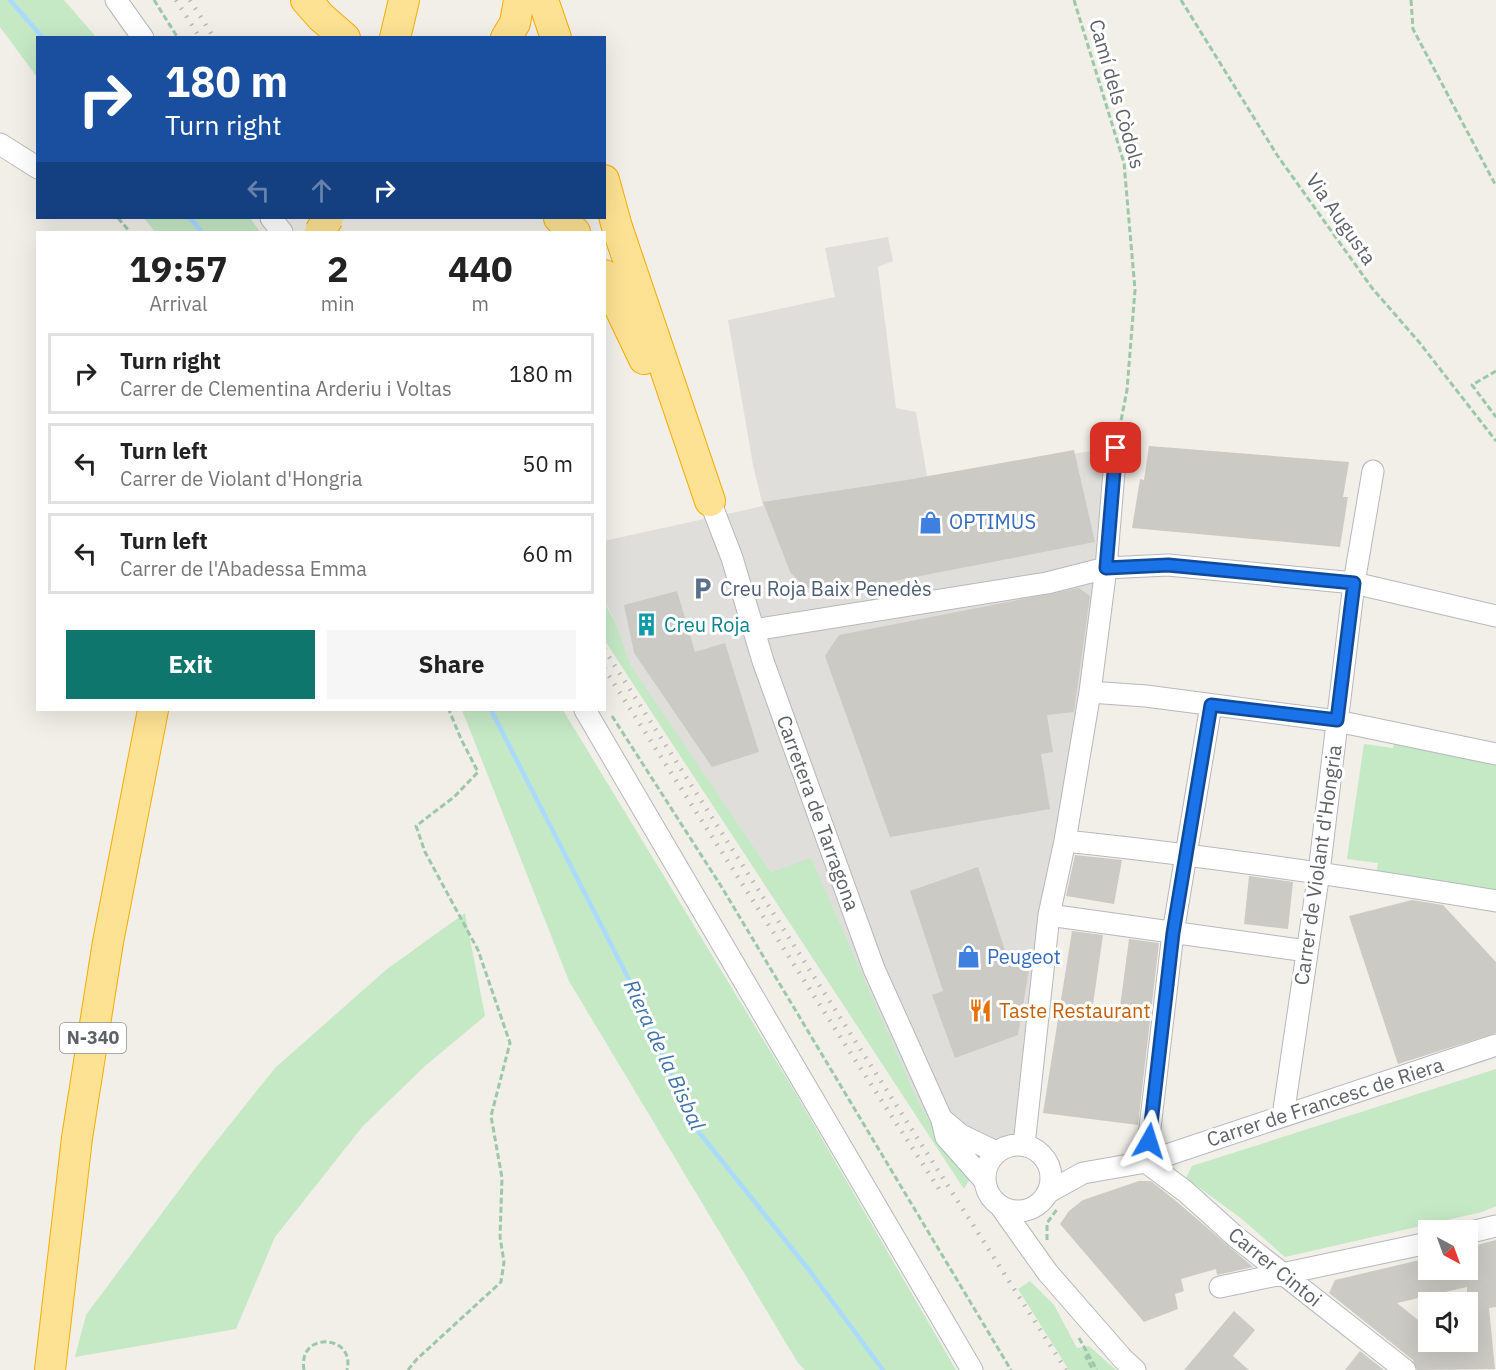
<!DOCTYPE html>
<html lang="en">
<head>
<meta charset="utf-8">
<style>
	body { margin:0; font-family:"IBM Plex Sans",sans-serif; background:#f6f6f6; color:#222; height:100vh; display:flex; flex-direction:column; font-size:22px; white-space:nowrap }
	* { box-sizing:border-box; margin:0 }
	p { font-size:20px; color:#767676 }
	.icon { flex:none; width:33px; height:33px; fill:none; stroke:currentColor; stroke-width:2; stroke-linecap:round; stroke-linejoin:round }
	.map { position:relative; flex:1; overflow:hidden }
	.details { position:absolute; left:36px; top:231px; width:570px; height:480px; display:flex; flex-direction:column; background:#fff; border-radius:0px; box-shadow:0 6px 24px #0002 }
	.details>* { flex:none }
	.guide { position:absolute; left:36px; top:36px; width:570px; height:183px; border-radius:0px; box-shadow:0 6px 24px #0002; background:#1a4fa0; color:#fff; overflow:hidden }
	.needle { width:39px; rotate:139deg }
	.fabs { position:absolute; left:1418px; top:1220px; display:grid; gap:12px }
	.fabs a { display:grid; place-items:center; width:60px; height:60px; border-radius:0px; background:#fff; box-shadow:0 6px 24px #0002; font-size:30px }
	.pin { position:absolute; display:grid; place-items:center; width:51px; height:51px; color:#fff; margin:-26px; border-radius:12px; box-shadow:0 3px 9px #0006 }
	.me { position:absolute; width:66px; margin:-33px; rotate:6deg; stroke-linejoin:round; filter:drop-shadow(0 0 4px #0008) }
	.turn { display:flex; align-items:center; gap:21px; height:126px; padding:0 30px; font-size:27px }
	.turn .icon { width:78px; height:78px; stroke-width:2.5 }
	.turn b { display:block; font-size:42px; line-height:51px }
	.lanes { display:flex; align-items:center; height:57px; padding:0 30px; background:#0003; justify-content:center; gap:30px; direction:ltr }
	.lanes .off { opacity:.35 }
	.eta { display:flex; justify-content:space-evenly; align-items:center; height:102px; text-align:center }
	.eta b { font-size:36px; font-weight:700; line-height:42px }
	.primary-button { display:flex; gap:12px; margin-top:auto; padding:12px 30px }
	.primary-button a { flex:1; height:69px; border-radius:0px; background:#0f766e; color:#fff; font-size:24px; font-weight:700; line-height:69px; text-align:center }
	.primary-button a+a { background:#f6f6f6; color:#222 }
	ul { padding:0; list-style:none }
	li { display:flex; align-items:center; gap:18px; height:81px; margin:0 12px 9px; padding:0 18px; border:3px solid #e0e0e0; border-radius:0px }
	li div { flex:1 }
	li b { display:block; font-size:22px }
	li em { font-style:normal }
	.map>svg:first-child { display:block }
	.industrial { fill:#e0deda }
	.green { fill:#c5e8c5 }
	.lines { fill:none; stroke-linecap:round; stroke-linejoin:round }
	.stream { stroke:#aadaff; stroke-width:4.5 }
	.building { fill:#cccac5; fill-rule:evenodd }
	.minor-casing { stroke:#b5b8bc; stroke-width:23 }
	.highway-casing { stroke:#f9ab00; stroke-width:32 }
	.path { stroke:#9cc7a9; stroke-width:3; stroke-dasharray:6 3; stroke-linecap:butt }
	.minor { stroke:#fff; stroke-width:21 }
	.highway { stroke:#fde293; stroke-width:30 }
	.rail { stroke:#b6b7b8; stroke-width:4.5; stroke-dasharray:1.5 8; stroke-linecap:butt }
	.highway-bridge-casing { stroke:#f9ab00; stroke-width:32; stroke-linecap:butt }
	.highway-bridge { stroke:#fde293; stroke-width:30 }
	.route-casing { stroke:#114b97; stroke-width:15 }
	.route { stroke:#1a73e8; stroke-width:10 }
	.labels { text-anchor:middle; stroke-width:6; stroke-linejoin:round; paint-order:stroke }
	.shield { fill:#fff; stroke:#8f9295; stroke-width:1.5 }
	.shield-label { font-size:18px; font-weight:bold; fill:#5f6368 }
	.street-label { font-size:20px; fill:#5f6368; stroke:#fff }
	.shop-label { font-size:20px; fill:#366cbe; stroke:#fff; text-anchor:start }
	.service-label { font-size:20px; fill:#4e5e75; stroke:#fff; text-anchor:start }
	.culture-label { font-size:20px; fill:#0d838f; stroke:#fff; text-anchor:start }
	.food-label { font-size:20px; fill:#c56008; stroke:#fff; text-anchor:start }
	.water-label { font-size:21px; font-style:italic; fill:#4174aa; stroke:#fff }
</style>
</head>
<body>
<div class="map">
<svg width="1496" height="1370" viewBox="0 0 1496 1370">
	<rect width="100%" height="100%" fill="#f1efe8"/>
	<path class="industrial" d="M888,237L893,261L878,267L896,408L916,412L927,476L1105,449H1122L1015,1135L983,1154L972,1175L945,1148L918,1101L811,859L771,872L629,665L616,623L605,602L604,541L763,506L753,465L728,320L835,297L825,248Z"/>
	<path class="green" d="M0,0H64L96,37L38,38L37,77L0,27Z
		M144,218H250L260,232H155Z
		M604,602L616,623L630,665L771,872L811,858L918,1101L945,1148L972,1175L964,1189L605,641Z
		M462,710H563L792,1087L956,1370H805L798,1363L569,981Z
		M1396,738L1496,762V890L1376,874L1378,863L1347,859L1364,744L1393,748Z
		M465,913L485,1016L425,1066L363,1126L275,1237L236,1329L75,1357L86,1315L200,1162L275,1068L387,969Z
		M1496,1069V1206L1482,1212L1285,1257L1242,1219L1186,1178L1192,1166Z
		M1030,1281L1054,1305L1077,1348L1089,1346L1116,1370H1069L1018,1289Z"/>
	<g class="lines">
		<path class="stream" d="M10,0L43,38
			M190,218L202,232
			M491,710L643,1007L690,1121L809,1270L883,1370"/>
	</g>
	<path class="building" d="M1149,446L1349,462L1343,497H1348L1340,547L1132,528L1140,479L1144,480Z
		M1074,450L1095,542L827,594L805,587L790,572L763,502L907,480Z
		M1079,588L1090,596L1074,712L1047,715L1053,752L1041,754L1050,809L890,837L825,656L839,635Z
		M677,591L695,652L725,643L759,752L712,767L634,653L624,605Z
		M1075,855L1122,860L1114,904L1066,896Z
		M978,867L1010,966L1031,958L1018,1035L955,1058L932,995L943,991L910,891Z
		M1249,876L1293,882L1288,929L1244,924Z
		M1412,900L1443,905L1496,962V1033L1398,1064L1349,916Z
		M1072,931L1103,935L1091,1018L1117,1022H1118L1129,939L1159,943L1138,1125L1043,1113Z
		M1139,1181H1151L1176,1201L1253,1267L1217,1275L1216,1269L1181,1279L1184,1291L1175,1294L1178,1309L1144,1322L1060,1224L1069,1211L1083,1200Z
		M1496,1240V1307L1489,1308L1495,1369L1417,1370L1413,1360L1329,1293L1335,1280L1428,1258V1269H1470L1473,1246ZM1467,1287V1341H1428V1328L1397,1303Z
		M1234,1311L1255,1330L1233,1356L1249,1370H1184Z
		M1360,1351L1384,1370H1345Z"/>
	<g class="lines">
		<defs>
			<path id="minor" d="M116,0L143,38
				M0,144L38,168
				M271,218L282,232
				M710,501L732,558L763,661L874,969L942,1120L946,1137L985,1181
				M754,630L1047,583L1106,568L1168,565L1354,583L1496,616
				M1090,692L1146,696L1337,721L1496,754
				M1211,705L1173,933L1146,1162L1186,1192L1236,1237L1405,1370
				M585,710L972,1370
				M1065,841C1210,856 1352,877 1496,901
				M1049,915L1307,951
				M1283,1116L1319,872L1354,583L1373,471
				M943,1120L961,1135L996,1152
				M985 1178a33 33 0 1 1 66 0a33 33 0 1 1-66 0Z
				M1024,1145L1049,915L1065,841L1090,692L1106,568L1116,448
				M1047,1193L1083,1173L1146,1162L1496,1045
				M1001,1207L1048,1273L1123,1359L1135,1370
				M1467,1233L1496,1226
				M1220,1287L1428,1243"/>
			<path id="highway" d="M306,0L321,17L345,38
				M543,0L556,38
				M395,38L404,0
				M506,38L515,23L519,0
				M604,180L617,227L710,501
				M559,218L575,232
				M604,275L644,359
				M50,1370L77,1138L108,942L153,710"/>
		</defs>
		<use href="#minor" class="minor-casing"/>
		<use href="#highway" class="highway-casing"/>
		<path class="path" d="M154,0L178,38
			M1074,0L1124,163L1135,290L1127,390L1119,431
			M1181,0L1277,155L1372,288L1419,342L1496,441
			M1411,0L1413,29L1496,186
			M118,218L130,232
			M1496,371L1472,385L1496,417
			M612,716L721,886L1011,1370
			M1047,1240V1223L1058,1208
			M1079,1338L1097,1370
			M1088,1355L1086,1357L1093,1370
			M304,1370C297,1331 356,1334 347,1370
			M408,1370L417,1359L501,1282L504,1262L500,1237L502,1178L491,1116L510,1043L478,950L425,852L416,826L454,797L478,772L461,739L449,710"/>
		<use href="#minor" class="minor"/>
		<use href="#highway" class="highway"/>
		<path class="rail" d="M176,0L200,38
			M190,0L214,38
			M317,218L327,232
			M329,218L339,232
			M604,649L1066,1370
			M604,668L848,1049L943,1195"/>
		<defs>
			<path id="highway-bridge" d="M320,232L328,218"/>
		</defs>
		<use href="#highway-bridge" class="highway-bridge-casing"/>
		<use href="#highway-bridge" class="highway-bridge"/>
	</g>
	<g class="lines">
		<defs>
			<path id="route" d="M1116,448L1106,568L1168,565L1354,583L1337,720L1211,705L1173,933L1149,1141"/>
		</defs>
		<use href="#route" class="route-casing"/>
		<use href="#route" class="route"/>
	</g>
	<defs>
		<symbol id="shop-bare" viewBox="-9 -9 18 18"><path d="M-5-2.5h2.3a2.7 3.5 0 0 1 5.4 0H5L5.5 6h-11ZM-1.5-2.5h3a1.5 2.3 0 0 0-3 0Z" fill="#3f7fe0" stroke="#fff" stroke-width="2.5" paint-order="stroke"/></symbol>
		<symbol id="parking-bare" viewBox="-9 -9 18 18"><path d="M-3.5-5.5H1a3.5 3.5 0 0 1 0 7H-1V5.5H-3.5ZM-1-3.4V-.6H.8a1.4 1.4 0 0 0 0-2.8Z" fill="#5c6f8a" stroke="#fff" stroke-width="2.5" paint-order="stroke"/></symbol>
		<symbol id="building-bare" viewBox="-9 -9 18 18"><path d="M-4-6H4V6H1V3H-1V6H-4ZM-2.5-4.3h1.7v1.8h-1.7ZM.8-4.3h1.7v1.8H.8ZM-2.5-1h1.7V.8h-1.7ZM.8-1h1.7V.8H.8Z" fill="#0f9aa8" stroke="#fff" stroke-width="2.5" paint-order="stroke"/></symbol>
		<symbol id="restaurant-bare" viewBox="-9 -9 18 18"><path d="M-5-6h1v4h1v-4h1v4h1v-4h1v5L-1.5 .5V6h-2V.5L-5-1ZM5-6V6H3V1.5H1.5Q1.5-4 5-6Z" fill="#e8710a" stroke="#fff" stroke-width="2.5" paint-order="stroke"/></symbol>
	</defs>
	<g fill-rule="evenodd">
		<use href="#shop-bare" x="914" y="506" width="33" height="33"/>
		<use href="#parking-bare" x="686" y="572" width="33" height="33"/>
		<use href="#building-bare" x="630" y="608" width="33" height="33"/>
		<use href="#shop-bare" x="952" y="940" width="33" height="33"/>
		<use href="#restaurant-bare" x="964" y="994" width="33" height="33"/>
	</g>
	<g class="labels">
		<rect class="shield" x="60" y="1023" width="66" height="30" rx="4.5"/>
		<g class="shield-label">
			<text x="93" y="1044">N-340</text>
		</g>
		<g class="street-label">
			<text transform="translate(1117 94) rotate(74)" y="7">Camí dels Còdols</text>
			<text transform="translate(1341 219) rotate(55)" y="7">Via Augusta</text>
			<text transform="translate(818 813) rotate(70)" y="7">Carretera de Tarragona</text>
			<text transform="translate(1318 865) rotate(-82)" y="7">Carrer de Violant d'Hongria</text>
			<text transform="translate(1325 1102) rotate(-18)" y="7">Carrer de Francesc de Riera</text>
			<text transform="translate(1275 1267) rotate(39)" y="7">Carrer Cintoi</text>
		</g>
		<g class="shop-label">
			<text x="949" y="529">OPTIMUS</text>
			<text x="987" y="964">Peugeot</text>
		</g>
		<g class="service-label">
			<text x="720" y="596">Creu Roja Baix Penedès</text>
		</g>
		<g class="culture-label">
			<text x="664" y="632">Creu Roja</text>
		</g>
		<g class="food-label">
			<text x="999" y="1018">Taste Restaurant</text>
		</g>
		<g class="water-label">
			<text transform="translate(664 1055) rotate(65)" y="7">Riera de la Bisbal</text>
		</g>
	</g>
</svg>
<div class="fabs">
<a><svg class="needle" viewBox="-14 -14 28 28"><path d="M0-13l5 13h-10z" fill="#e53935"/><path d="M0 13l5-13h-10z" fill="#767676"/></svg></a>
<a><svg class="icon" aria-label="sound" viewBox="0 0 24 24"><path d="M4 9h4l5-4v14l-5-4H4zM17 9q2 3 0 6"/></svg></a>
</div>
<div class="pin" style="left:1116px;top:448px;background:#d93025"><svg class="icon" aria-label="arrive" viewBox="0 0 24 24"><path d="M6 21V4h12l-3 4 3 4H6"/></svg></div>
<svg class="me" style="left:1149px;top:1141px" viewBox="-20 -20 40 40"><path d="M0-17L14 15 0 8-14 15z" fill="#1a73e8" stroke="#fff" stroke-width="4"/></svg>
<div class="guide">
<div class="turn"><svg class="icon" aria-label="right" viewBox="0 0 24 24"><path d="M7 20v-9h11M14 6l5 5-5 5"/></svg><div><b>180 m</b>Turn right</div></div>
<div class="lanes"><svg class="icon off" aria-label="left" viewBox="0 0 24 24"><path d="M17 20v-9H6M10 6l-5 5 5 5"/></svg><svg class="icon off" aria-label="ahead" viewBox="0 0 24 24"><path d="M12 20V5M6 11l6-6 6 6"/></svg><svg class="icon" aria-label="right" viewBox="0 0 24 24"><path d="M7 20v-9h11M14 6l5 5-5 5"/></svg></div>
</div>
<section class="details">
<div class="eta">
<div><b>19:57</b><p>Arrival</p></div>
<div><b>2</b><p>min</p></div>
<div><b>440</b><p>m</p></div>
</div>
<ul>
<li><svg class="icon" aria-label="right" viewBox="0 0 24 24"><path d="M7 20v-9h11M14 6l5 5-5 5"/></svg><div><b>Turn right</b><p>Carrer de Clementina Arderiu i Voltas</p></div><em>180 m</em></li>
<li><svg class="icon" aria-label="left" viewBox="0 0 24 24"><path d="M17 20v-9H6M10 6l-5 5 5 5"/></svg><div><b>Turn left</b><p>Carrer de Violant d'Hongria</p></div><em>50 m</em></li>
<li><svg class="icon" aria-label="left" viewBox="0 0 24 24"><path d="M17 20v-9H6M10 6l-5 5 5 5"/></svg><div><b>Turn left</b><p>Carrer de l'Abadessa Emma</p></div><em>60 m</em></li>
</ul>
<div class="primary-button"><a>Exit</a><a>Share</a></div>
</section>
</div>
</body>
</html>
